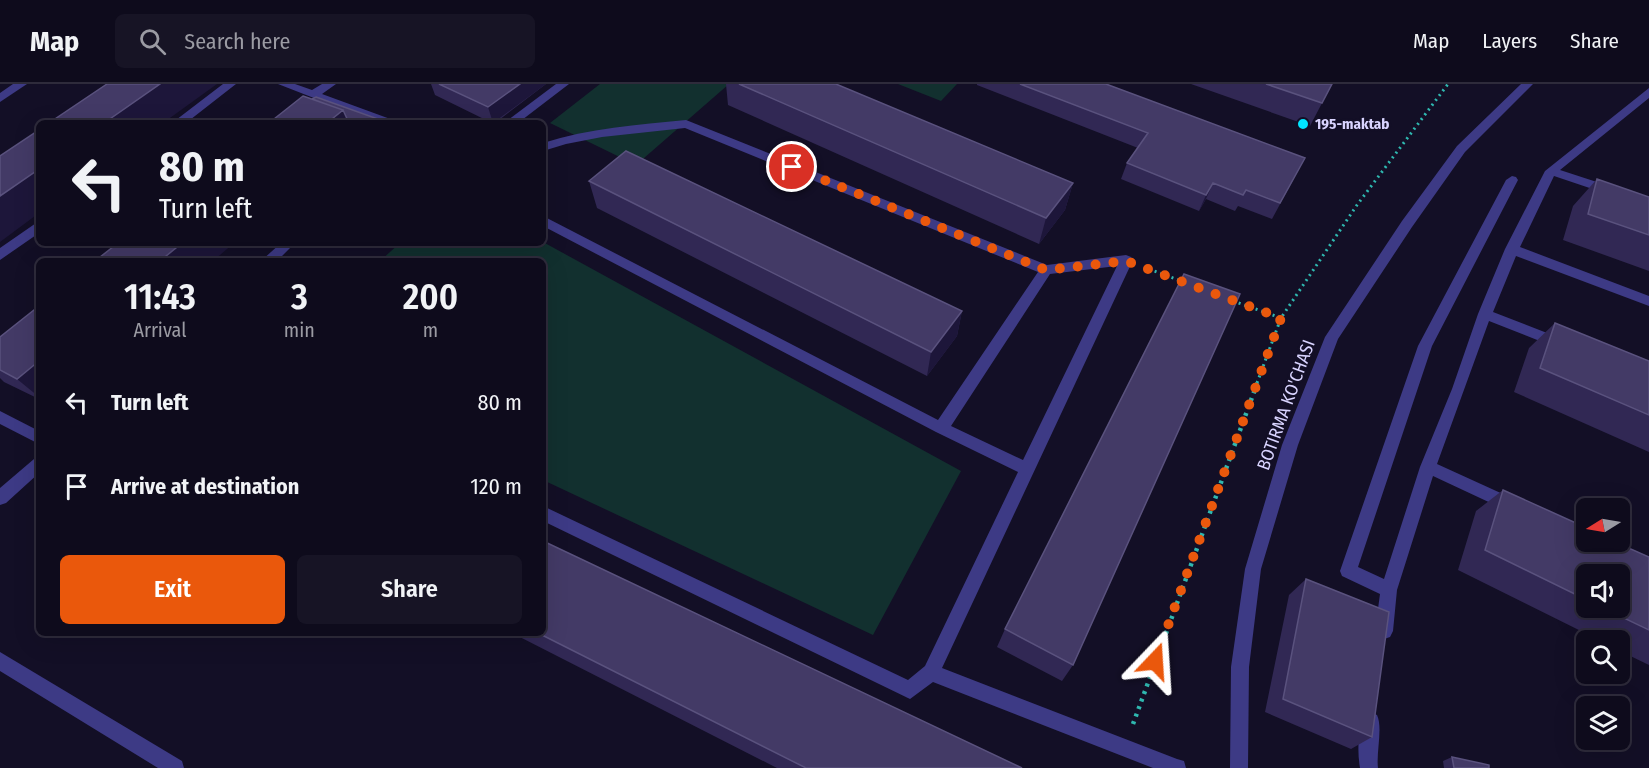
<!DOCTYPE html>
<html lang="en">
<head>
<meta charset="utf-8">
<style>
	body { margin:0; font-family:"Fira Sans Condensed",sans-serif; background:#171425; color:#f1f3f6; height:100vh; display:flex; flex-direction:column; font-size:22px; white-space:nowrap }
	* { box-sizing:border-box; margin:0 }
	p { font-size:20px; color:#9b9ba3 }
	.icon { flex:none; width:33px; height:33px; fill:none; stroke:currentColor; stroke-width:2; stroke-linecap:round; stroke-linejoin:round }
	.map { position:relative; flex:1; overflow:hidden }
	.details { position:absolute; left:36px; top:174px; width:510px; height:378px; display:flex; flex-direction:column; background:#0e0b1c; border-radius:9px; box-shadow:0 6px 24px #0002,0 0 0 2px #2e2b3b }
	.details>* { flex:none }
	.guide { position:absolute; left:36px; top:36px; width:510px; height:126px; border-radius:9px; box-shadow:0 6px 24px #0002,0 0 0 2px #2e2b3b; background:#0e0b1c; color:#f1f3f6; overflow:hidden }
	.needle { width:39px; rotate:259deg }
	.fabs { position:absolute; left:1576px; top:414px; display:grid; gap:12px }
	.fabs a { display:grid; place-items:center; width:54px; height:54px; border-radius:9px; background:#0e0b1c; box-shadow:0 6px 24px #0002,0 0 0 2px #2e2b3b; font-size:30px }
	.pin { position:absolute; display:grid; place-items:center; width:51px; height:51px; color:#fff; margin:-26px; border:3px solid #fff; border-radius:50%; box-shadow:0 2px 6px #0007 }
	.me { position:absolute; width:66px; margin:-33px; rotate:20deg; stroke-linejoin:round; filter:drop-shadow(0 0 4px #0008) }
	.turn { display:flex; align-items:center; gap:21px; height:126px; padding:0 24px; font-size:27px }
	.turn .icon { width:78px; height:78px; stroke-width:2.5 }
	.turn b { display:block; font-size:42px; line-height:51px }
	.eta { display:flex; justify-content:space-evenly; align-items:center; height:102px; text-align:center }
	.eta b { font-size:36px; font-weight:600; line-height:42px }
	.action { display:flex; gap:12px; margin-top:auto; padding:12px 24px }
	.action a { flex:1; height:69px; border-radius:9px; background:#ea580c; color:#fff; font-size:24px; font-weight:600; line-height:69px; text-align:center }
	.action a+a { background:#171425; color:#f1f3f6 }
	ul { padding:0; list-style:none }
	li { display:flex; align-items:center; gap:18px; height:84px; padding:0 24px }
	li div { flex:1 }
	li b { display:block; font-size:22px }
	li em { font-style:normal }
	header { display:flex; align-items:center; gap:36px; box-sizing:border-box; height:84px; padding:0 30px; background:#0e0b1c; border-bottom:2px solid #2e2b3b }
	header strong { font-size:28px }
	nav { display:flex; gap:33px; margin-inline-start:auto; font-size:21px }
	.search { width:420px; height:54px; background:#171425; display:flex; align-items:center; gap:15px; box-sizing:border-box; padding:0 21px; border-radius:9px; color:#9b9ba3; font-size:22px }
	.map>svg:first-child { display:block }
	.green { fill:#12302f }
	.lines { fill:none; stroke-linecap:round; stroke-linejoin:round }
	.path-far1 { stroke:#2fb8b0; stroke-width:3; stroke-dasharray:2 4; stroke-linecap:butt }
	.path { stroke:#2fb8b0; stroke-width:4.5; stroke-dasharray:3 5; stroke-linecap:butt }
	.minor { fill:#3d3a85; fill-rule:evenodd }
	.wall { fill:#312854; fill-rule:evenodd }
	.shaded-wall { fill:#1d163a }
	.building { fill:#433a66; stroke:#5a527e; stroke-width:1.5 }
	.route { stroke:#ea580c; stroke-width:10; stroke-dasharray:0 18 }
	.poi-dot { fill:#00e5ff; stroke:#130f26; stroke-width:2 }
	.labels { text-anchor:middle; stroke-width:4.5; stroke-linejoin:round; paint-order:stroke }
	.far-poi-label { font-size:15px; font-weight:bold; fill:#d9d4ff; stroke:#130f26; text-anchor:start }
	.street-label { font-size:18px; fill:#d9d4ff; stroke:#130f26 }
</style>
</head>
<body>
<header>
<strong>Map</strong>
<div class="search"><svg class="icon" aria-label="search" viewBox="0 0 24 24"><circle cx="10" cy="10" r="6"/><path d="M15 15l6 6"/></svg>Search here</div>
<nav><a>Map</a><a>Layers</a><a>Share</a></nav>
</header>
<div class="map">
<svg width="1649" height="684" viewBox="0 0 1649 684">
	<rect width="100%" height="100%" fill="#130f26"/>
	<path class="green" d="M600,0H729L636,81L550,39Z
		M898,0H957L941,17Z
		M543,158L961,387L873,551L543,396V177H380L400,159Z"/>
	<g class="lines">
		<path class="path-far1" d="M1149,185L1184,198
			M1233,217L1281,234
			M1257,299L1281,234L1357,121L1448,0"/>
		<path class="path" d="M1133,640L1258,297"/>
		<path class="minor" d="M13,0H27L0,18V9Z
			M223,0H236L186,39H172Z
			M278,0H295L312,6L322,0H336L322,10L393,36L395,39H378Z
			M556,0H569L518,39H504Z
			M1521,0H1533L1465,68L1412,143L1338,255L1298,361L1261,485L1249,583L1248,684H1230L1231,583L1245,485L1282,361L1325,253L1402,137L1457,62Z
			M1649,4V14L1560,86L1649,115V124L1554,92L1520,163L1649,212V222L1516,172L1493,228L1565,256L1567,260L1560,265L1489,237L1437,380L1516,416L1518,421L1516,426L1510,428L1433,392L1397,506L1393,547L1390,553L1384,555L1378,553L1375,547L1380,510L1342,492L1340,487L1418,262L1506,96L1512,92L1516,93L1518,96L1432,262L1358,483L1384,495L1420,383L1452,305L1478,230L1505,165L1545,87Z
			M686,36L1047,181L1126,171L1131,173L1133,176L942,584L1177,675L1184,677L1186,684H1153L933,598L910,615L543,437V422L908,596L925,582L1018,388L936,348L543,142V132L938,336L1038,188L685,44L602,53L566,60L543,67V59C589,44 638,41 686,36ZM1117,182L1023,376L951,342L1050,190Z
			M39,137V149L0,176V164Z
			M281,159H295L277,177H261Z
			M0,327L39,347V360L0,340Z
			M39,373V389L6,419L0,421V404L34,375Z
			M0,568L182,677L184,684H158L0,587Z
			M1371,628L1377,631C1383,644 1376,668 1378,684H1360C1357,667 1358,647 1365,631Z"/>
	</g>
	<path class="wall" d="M431,0H546L495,39H492L435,11Z
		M726,0H836L1073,99L1065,126L1039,160L728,21Z
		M977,0H1106L1305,74L1272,135L1238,122L1235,127L1206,115L1199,127L1121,95L1127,79L1138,64L977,1Z
		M1191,0H1332L1310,42Z
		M1597,95L1649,113V187L1563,156L1573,122Z
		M589,97L962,227L957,252L927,292L597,124Z
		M39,222V315L4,298L0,294V253Z
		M1555,239L1649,277V368L1514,308L1529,264Z
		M1503,406L1649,473V581L1620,567V556H1599L1458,486L1476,427ZM1587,490L1620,524H1587Z
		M1306,495L1372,653L1351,665L1265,628L1289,511Z
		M1005,545L1073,581L1062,597L997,563Z
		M512,549H543L1022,684H777Z
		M1452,673L1489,684H1444L1443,677Z"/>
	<path class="shaded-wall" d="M160,0H217L163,39H104Z
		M520,0H546L493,39L488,23Z
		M343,26L349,39H327Z
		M39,85V129L0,158V112Z
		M1073,99L1065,126L1039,160L1046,134Z
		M1213,99L1206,115L1199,127L1206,111Z
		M182,159H234L213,177H160Z
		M962,227L957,252L927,292L931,268Z
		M39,277V313L17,295Z"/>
	<path class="building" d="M107,0H160L104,39H49Z
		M439,0H520L488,23Z
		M739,0H836L1073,99L1046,134Z
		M1020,0H1106L1305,74L1280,119L1246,106L1243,111L1213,99L1206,111L1127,79L1148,49Z
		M1266,0H1332L1322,19Z
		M303,12L343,26L327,39H269Z
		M316,13L389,39H349L343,26L312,15Z
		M39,46V85L0,112V72Z
		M626,67L962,227L931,268L589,97Z
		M1597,95L1649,113V151L1588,130Z
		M118,159H182L160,177H95Z
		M1184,190L1240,210L1073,581L1005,545Z
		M39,222V277L17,295L0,286V253Z
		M1555,239L1649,277V331L1540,284Z
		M1503,406L1587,444V458H1615L1649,473V546L1603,524H1620V490H1587V516L1485,466Z
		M543,457L1022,684H806L538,549H543Z
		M1306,495L1389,528L1372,653L1283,615Z
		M1452,673L1489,681V684H1454Z"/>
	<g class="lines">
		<path class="route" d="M792,83L1046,186L1126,177L1281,234L1155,577"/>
	</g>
	<circle class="poi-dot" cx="1303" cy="40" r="6"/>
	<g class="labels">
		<g class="far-poi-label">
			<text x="1315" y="45">195-maktab</text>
		</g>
		<g class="street-label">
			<text transform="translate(1286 321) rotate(-70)" y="6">BOTIRMA KO'CHASI</text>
		</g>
	</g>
</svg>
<div class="fabs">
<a><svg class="needle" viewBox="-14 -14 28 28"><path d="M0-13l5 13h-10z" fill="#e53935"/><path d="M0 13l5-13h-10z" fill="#9b9ba3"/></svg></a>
<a><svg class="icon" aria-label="sound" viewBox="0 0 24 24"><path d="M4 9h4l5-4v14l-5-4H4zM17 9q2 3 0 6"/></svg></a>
<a><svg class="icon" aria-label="search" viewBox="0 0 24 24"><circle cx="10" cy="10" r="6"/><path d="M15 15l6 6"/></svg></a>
<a><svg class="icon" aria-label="layers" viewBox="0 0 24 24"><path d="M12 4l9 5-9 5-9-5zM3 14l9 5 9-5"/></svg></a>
</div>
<div class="pin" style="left:792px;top:83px;background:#d93025"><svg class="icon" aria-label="arrive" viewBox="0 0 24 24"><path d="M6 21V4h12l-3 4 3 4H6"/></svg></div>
<svg class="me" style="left:1155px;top:577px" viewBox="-20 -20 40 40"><path d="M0-17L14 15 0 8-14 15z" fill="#ea580c" stroke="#fff" stroke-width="4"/></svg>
<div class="guide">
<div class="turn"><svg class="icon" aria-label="left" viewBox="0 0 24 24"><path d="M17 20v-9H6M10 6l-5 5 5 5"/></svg><div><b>80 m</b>Turn left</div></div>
</div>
<section class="details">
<div class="eta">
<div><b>11:43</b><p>Arrival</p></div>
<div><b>3</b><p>min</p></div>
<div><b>200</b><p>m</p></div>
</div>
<ul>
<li><svg class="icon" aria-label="left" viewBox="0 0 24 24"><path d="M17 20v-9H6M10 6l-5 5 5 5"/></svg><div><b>Turn left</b></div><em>80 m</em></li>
<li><svg class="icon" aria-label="arrive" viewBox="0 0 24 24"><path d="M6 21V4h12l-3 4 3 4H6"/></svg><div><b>Arrive at destination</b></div><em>120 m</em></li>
</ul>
<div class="action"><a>Exit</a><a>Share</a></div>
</section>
</div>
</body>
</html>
